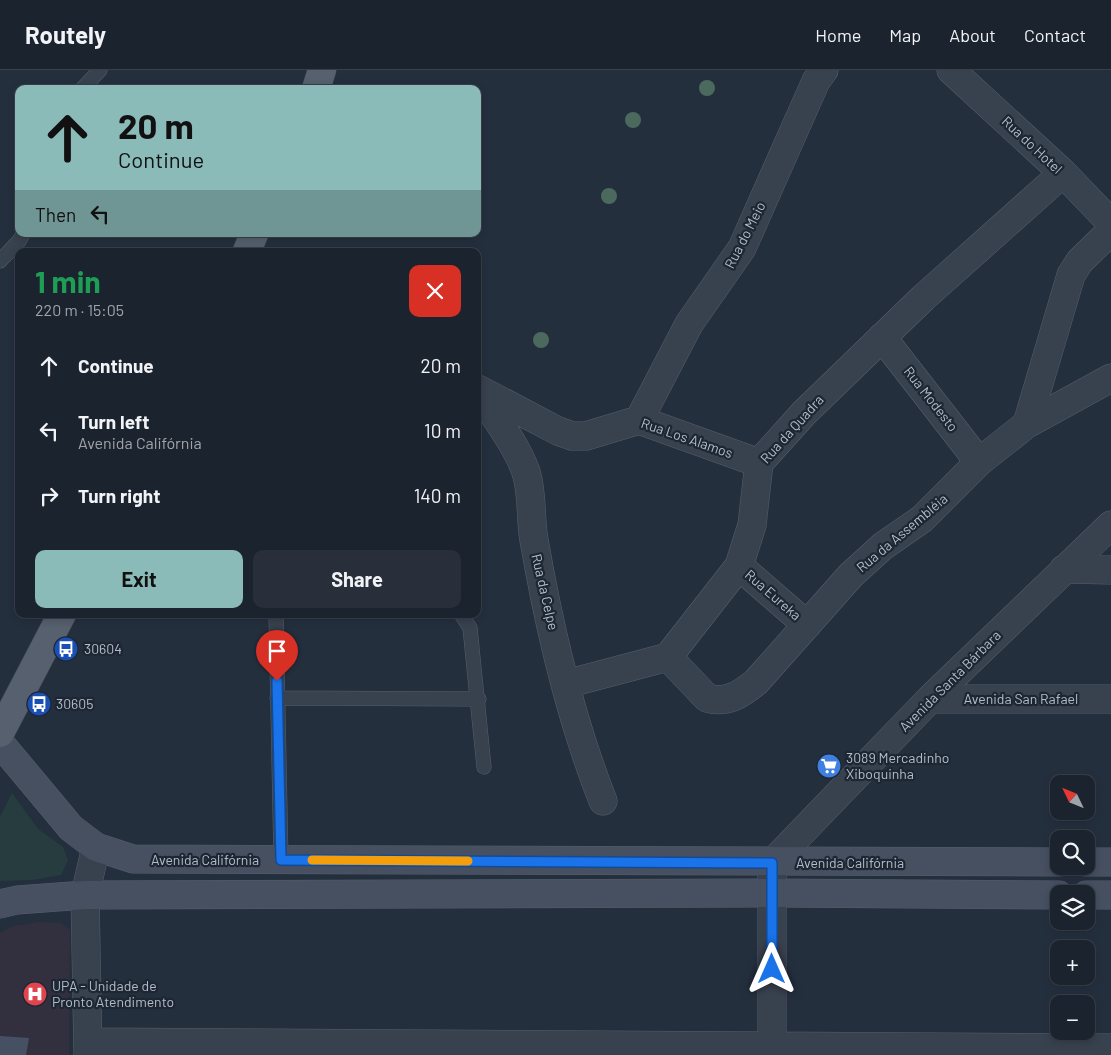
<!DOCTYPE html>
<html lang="en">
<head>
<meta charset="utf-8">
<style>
	body { margin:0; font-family:Barlow,sans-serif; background:#282f3a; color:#f1f3f6; height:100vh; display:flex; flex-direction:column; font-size:19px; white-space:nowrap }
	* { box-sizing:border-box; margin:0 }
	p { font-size:16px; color:#a0a4aa }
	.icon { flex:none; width:28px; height:28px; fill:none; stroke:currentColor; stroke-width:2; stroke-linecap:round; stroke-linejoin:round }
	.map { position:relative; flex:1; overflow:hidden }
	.side { position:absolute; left:15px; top:178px; width:466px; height:370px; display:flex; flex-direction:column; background:#1b232e; border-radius:10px; box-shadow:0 2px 8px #0003,0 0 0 1px #39404a }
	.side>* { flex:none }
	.top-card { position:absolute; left:15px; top:15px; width:466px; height:152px; border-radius:10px; box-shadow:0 2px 8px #0003,0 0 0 1px #39404a; background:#8bbbb9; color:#111; overflow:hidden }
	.needle { width:32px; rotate:313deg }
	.buttons { position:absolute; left:1050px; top:705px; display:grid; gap:10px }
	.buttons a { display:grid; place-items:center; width:45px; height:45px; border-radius:10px; background:#1b232e; box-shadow:0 2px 8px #0003,0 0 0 1px #39404a; font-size:25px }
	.pin { position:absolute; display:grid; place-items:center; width:42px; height:42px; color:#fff; margin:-51px -21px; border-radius:50% 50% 50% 0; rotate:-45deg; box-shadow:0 0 5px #0007 }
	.pin .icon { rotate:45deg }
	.me { position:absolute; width:55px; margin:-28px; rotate:0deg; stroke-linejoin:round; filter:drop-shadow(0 0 4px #0008) }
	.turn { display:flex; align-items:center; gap:18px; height:105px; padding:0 20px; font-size:22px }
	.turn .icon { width:65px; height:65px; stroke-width:2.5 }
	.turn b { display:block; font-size:35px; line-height:42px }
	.then { display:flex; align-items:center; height:48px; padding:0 20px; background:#0003; gap:10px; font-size:19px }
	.round { display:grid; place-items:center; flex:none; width:52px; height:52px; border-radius:10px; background:#282f3a }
	.overview { display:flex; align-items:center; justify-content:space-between; height:85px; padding:0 20px }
	h1 { font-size:30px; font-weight:700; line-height:38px; color:#1e9e55 }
	.button { display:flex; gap:10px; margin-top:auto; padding:10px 20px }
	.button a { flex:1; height:58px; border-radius:10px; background:#8bbbb9; color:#111; font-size:20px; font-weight:700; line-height:58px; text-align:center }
	.button a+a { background:#282f3a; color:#f1f3f6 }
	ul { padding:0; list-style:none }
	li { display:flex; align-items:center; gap:15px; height:65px; padding:0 20px }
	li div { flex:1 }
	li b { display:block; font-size:19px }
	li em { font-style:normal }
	header { display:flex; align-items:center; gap:30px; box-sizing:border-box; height:70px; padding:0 25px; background:#1b232e; border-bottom:1px solid #39404a }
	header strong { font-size:24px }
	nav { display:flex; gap:28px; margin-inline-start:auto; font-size:18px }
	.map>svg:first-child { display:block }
	.medical { fill:#32303f }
	.green { fill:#263c3f }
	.building { fill:#455162 }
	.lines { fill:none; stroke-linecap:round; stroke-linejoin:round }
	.lane-casing { stroke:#565f6c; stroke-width:15 }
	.street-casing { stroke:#565f6c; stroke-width:29 }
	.secondary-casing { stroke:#565f6c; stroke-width:29 }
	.primary-casing { stroke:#414a57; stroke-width:29 }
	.lane { stroke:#38414e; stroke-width:14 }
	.street { stroke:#38414e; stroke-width:28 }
	.secondary { stroke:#465061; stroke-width:28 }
	.primary { stroke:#56606e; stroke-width:28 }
	.tree { fill:#4b6a5d }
	.route-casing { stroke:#114b97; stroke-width:12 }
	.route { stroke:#1a73e8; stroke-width:9 }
	.slow { stroke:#f59e0b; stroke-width:9 }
	.labels { text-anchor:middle; stroke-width:4.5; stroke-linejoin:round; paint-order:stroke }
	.street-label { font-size:14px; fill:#b4bcc9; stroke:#1d2633 }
	.poi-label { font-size:14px; fill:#b4bcc9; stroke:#1d2633; text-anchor:start }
</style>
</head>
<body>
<header>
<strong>Routely</strong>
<nav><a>Home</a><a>Map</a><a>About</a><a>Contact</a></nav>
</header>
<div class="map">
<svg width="1111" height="985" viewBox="0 0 1111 985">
	<rect width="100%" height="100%" fill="#242f3e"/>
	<path class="medical" d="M40,852L61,853L70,860L69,985H0V863L13,856Z"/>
	<path class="green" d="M12,723L38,759L63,777L68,790L61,805L32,810L0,811V747Z"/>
	<path class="building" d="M0,966L29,968L26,985H0Z"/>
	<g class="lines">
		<defs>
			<path id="lane" d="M82,19L100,0
				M0,191L19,171L23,164
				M276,544L281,790
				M461,544L470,558L484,697
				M277,628L479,629"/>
			<path id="street" d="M951,0L1063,103L1111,153
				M882,267L979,392
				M478,319L558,361L572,366H586L639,350L759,393
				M478,321C494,346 516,374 526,402C533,424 530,449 534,470C549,557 571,650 603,731
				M639,350L689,254L742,178L816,11L824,0
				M1027,354L1071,205L1080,191L1111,161
				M739,496L807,555
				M1064,499L1111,500
				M668,587L707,628C727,634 741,624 756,612L851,505L883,476L922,449L979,392L1027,354L1111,308
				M566,614L668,587L739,496L752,455L759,393L804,343L923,228L1063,103
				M930,629H1111
				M88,972L1111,978
				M88,985L85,825L96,777
				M772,985V793L930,629L1111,455"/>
			<path id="secondary" d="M0,673L71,758L96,777L133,789L1059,792
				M1086,792H1111
				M1086,825H1111
				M0,834L17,830L85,825L772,823L1059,825"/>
			<path id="primary" d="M316,19L322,0
				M247,181L254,164
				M0,663L62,544"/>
		</defs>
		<use href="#lane" class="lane-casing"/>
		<use href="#street" class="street-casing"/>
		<use href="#secondary" class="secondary-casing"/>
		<use href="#primary" class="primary-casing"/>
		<use href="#lane" class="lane"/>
		<use href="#street" class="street"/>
		<use href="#secondary" class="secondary"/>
		<use href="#primary" class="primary"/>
	</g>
	<g class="tree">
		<circle cx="707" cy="18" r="8"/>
		<circle cx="633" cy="50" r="8"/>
		<circle cx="609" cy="126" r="8"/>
		<circle cx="541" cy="270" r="8"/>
	</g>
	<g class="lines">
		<defs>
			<path id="route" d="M277,611L281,790L772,793V899"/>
		</defs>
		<use href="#route" class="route-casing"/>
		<use href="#route" class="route"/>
		<path class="slow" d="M312,790L468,791"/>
	</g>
	<defs>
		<symbol id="bus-disc" viewBox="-11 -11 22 22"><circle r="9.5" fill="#1a4fb4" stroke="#1d2633"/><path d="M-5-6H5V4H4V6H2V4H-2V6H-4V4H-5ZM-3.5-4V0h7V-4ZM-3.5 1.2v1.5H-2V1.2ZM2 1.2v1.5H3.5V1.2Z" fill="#fff"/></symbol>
		<symbol id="supermarket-disc" viewBox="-11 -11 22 22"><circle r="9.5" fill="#3f7fe0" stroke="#1d2633"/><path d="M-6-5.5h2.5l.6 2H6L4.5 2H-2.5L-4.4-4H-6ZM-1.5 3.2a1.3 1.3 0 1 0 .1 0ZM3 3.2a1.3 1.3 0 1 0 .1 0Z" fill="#fff"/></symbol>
		<symbol id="hospital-disc" viewBox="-11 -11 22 22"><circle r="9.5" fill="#e0444e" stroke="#1d2633"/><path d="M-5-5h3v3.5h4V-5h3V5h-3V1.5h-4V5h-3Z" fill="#fff"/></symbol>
	</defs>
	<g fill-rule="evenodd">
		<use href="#bus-disc" x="52" y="565" width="28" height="28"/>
		<use href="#bus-disc" x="25" y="620" width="28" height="28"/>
		<use href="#supermarket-disc" x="815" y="682" width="28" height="28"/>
		<use href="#hospital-disc" x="21" y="910" width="28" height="28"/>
	</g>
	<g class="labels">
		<g class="street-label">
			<text transform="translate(1032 75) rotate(43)" y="5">Rua do Hotel</text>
			<text transform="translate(745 165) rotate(-63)" y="5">Rua do Meio</text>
			<text transform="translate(931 329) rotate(52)" y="5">Rua Modesto</text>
			<text transform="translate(792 359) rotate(-48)" y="5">Rua da Quadra</text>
			<text transform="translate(687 368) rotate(19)" y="5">Rua Los Alamos</text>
			<text transform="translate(902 463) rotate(-40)" y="5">Rua da Assembléia</text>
			<text transform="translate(545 522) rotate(77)" y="5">Rua da Celpe</text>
			<text transform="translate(773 525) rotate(41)" y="5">Rua Eureka</text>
			<text transform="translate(950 611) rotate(-45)" y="5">Avenida Santa Bárbara</text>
			<text x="1021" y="634">Avenida San Rafael</text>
			<text x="205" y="795">Avenida Califórnia</text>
			<text x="850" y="798">Avenida Califórnia</text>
		</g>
		<g class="poi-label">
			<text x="84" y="584">30604</text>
			<text x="56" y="639">30605</text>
			<text x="846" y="693">3089 Mercadinho<tspan x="846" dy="16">Xiboquinha</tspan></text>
			<text x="52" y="921">UPA - Unidade de<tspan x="52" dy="16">Pronto Atendimento</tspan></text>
		</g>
	</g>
</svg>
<div class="buttons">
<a><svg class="needle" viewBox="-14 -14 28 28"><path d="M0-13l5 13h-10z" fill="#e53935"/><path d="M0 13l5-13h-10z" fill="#a0a4aa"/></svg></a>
<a><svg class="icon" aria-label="search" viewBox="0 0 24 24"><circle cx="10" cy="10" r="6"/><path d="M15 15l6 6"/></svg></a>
<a><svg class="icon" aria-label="layers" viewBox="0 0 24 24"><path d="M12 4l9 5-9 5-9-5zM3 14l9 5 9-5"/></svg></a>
<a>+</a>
<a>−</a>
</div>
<div class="pin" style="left:277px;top:611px;background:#d93025"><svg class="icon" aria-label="arrive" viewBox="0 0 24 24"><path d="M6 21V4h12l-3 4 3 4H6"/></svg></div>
<svg class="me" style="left:772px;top:899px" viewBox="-20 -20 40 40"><path d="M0-17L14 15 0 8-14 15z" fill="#1a73e8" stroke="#fff" stroke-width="4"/></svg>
<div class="top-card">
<div class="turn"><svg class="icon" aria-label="ahead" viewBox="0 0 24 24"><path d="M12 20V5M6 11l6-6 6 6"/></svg><div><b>20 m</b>Continue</div></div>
<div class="then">Then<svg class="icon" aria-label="left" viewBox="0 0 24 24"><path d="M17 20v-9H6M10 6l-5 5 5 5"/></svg></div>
</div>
<section class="side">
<div class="overview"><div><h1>1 min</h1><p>220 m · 15:05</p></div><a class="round" style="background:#d93025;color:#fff"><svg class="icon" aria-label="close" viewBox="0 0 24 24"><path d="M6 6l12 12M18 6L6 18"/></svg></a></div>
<ul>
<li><svg class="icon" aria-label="ahead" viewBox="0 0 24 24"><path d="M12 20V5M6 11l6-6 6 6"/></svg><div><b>Continue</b></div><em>20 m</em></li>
<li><svg class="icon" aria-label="left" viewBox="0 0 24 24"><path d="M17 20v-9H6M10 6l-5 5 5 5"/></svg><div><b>Turn left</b><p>Avenida Califórnia</p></div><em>10 m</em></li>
<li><svg class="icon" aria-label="right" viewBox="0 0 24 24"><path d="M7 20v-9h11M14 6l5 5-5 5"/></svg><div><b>Turn right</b></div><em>140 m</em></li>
</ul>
<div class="button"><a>Exit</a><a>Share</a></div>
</section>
</div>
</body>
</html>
